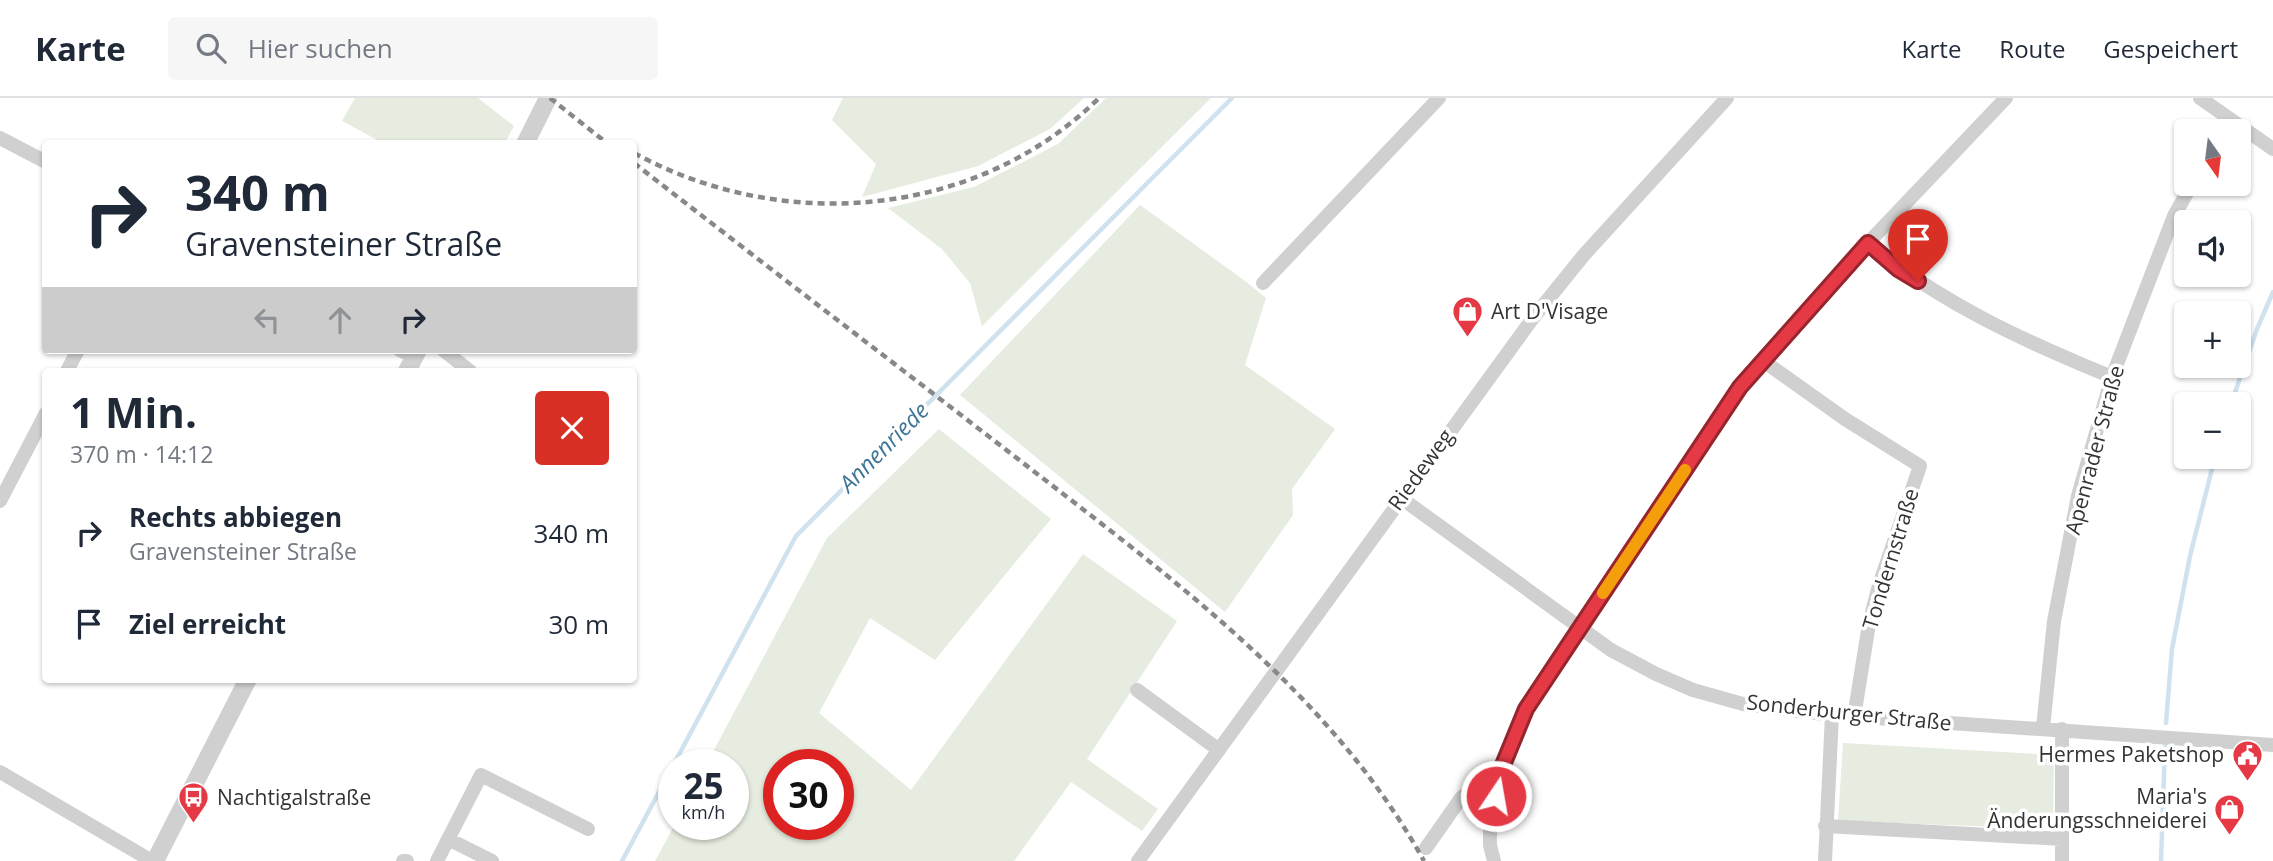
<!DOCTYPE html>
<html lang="de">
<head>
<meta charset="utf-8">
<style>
	body { margin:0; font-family:"Open Sans",sans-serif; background:#f6f6f7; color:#1f2937; height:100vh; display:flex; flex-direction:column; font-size:26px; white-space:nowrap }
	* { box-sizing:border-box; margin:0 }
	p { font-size:23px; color:#747a83 }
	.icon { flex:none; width:38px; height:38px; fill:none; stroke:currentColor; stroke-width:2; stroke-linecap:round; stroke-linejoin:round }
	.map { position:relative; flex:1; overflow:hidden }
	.panel { position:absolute; left:42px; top:270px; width:595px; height:315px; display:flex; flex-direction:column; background:#fff; border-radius:7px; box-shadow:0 2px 5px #0004 }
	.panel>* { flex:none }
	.guide { position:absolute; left:42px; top:42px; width:595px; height:214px; border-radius:7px; box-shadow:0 2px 5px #0004; background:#fff; color:#1f2937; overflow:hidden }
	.needle { width:46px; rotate:166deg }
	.buttons { position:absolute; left:2174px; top:21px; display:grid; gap:14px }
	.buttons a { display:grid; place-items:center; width:77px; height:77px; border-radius:7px; background:#fff; box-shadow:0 2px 5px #0004; font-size:35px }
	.speed { position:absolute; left:658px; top:651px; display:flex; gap:14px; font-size:35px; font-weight:700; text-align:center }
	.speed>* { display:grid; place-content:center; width:91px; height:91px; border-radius:50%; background:#fff; box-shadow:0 2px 5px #0004; line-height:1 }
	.speed small { font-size:18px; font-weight:400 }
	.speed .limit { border:10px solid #d22; background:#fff; color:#111 }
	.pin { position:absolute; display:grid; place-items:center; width:60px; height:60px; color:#fff; margin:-72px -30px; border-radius:50% 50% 50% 0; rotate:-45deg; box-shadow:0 0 7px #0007 }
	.pin .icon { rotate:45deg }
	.me { position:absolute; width:77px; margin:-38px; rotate:12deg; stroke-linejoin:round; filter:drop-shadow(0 0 5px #0008) }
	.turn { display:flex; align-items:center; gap:24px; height:147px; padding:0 28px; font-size:32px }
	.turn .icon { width:91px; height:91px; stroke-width:2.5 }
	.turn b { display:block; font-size:49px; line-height:60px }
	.lanes { display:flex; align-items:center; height:66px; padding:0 28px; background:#0003; justify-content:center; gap:35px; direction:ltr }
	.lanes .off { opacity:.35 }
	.round { display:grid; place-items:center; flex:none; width:74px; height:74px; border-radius:7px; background:#f6f6f7 }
	.head { display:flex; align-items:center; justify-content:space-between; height:119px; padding:0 28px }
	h1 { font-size:42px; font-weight:700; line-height:52px }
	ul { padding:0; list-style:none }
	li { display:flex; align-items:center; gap:21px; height:91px; padding:0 28px }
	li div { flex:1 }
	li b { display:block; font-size:26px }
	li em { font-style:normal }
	header { display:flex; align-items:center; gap:42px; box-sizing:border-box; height:98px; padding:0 35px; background:#fff; border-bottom:2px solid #e0e1e3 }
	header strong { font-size:33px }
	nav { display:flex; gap:38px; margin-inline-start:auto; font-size:24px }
	.search { width:490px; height:63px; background:#f6f6f7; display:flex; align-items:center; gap:18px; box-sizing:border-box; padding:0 24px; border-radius:7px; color:#747a83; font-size:26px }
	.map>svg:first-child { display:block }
	.green { fill:#e6ecdf; fill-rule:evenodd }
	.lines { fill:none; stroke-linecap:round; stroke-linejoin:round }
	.stream { stroke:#cfe2ee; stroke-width:4.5 }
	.minor { stroke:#d0d0d0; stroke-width:14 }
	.tertiary { stroke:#d0d0d0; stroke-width:18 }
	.rail { stroke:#888; stroke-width:4.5; stroke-dasharray:7 5; stroke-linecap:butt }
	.route-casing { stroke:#96252e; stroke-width:18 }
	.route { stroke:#e63946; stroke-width:12 }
	.slow { stroke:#f59e0b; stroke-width:12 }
	.labels { text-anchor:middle; stroke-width:7; stroke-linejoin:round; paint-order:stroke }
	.poi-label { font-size:21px; fill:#333; stroke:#fff; text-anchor:start }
	.street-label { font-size:21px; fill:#333; stroke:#fff }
	.water-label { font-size:23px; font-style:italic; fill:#3f7597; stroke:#fff }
</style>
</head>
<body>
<header>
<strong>Karte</strong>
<div class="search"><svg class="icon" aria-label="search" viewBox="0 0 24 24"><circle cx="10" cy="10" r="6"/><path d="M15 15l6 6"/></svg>Hier suchen</div>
<nav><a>Karte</a><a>Route</a><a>Gespeichert</a></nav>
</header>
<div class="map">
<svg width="2273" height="763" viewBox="0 0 2273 763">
	<rect width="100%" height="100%" fill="#fff"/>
	<path class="green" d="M355,0H478L514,28L505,45H383L342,23Z
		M843,0H1084L1050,31L978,68L862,99L876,66L832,22Z
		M1106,0H1211L982,228L970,185L942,151L888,110L974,89L1058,46Z
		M1140,107L1241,180L1266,200L1245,267L1335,331L1292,391L1293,417L1225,514L960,297Z
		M939,331L1051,421L935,562L870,520L819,615L911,692L1083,456L1177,523L1087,661L1158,711L1142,733L1071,684L1014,763H655L675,726H733V667H706L827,440ZM779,667H838V726H779Z
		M1843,645L2054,657L2053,731L1838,723Z"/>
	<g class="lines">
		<path class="stream" d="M2231,306L2257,231L2273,194
			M2166,625L2172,551L2190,458L2215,359
			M622,763L796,438L1232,0
			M2161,763L2165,648"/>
		<path class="minor" d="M2200,0L2273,51
			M2220,33L2227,20
			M0,40L46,64
			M1868,145C1940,205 2026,244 2112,279
			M1263,185L1439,0
			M400,252L414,259
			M443,252L470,273
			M1762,262L1845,321L1920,368L1879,487L1869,526L1854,619
			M67,273L78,252
			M1401,400L1611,552L1656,576L1693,592L1743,606L1832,617L2273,647
			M0,403L46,315
			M1137,592L1219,652
			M2043,630L2054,523L2078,398L2112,279L2174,118L2192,86
			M0,674L152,763
			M1496,698L1480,702C1473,695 1472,691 1475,682L1503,667
			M1825,728L2062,741
			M448,741L492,763
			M1426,750L1461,700L1472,691
			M403,763H407
			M437,763L481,677L588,731
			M1138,763L1533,220L1583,158L1727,0
			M1494,763C1493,758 1491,752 1490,747C1488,692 1514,630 1542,584L1740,289L1868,145L2006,0
			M1825,763L1832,617
			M2062,763V631"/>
		<path class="tertiary" d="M525,46L548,0
			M407,273L418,252
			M155,763L248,581"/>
		<path class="rail" d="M550,0L608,46
			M634,55C782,136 976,121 1099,0
			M634,65C761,164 890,262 1018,361C1167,477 1330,593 1424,763"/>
	</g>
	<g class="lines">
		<defs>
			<path id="route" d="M1496,698L1503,667L1526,611L1740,289L1868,145L1898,171L1918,183"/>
		</defs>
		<use href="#route" class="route-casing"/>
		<use href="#route" class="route"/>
		<path class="slow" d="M1603,495L1685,372"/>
	</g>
	<defs>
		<symbol id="shop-pin" viewBox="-11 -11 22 30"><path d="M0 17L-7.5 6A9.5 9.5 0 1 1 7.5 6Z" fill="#e63946" stroke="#fff"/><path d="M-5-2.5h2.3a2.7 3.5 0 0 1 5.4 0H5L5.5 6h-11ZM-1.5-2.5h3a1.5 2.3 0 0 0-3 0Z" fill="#fff"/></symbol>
		<symbol id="civic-pin" viewBox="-11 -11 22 30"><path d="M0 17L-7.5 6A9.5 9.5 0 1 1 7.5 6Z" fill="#e63946" stroke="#fff"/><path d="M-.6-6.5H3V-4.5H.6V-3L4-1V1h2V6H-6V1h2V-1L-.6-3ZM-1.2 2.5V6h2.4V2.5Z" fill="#fff"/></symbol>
		<symbol id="bus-pin" viewBox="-11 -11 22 30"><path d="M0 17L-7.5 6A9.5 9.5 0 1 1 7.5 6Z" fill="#e63946" stroke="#fff"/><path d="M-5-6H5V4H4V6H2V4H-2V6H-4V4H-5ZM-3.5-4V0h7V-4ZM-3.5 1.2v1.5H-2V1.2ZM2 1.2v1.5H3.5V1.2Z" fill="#fff"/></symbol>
	</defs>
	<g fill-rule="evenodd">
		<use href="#shop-pin" x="1450" y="196" width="35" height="47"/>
		<use href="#civic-pin" x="2230" y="640" width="35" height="47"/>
		<use href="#bus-pin" x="176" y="682" width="35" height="47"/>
		<use href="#shop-pin" x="2212" y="694" width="35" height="47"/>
	</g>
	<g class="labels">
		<g class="poi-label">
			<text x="1491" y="221">Art D'Visage</text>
			<text x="2224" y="664" text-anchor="end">Hermes Paketshop</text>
			<text x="2207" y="706" text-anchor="end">Maria's<tspan x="2207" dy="24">Änderungsschneiderei</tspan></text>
			<text x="217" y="707">Nachtigalstraße</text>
		</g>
		<g class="street-label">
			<text transform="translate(2095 352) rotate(-75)" y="7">Apenrader Straße</text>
			<text transform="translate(1421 372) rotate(-54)" y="7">Riedeweg</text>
			<text transform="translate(1891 461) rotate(-73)" y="7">Tondernstraße</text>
			<text transform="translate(1849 615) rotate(6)" y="7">Sonderburger Straße</text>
		</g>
		<g class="water-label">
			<text transform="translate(884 349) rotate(-45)" y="8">Annenriede</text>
		</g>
	</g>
</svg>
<div class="buttons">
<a><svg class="needle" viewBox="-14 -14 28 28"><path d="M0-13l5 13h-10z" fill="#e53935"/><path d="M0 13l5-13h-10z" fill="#747a83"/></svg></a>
<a><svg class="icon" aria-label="sound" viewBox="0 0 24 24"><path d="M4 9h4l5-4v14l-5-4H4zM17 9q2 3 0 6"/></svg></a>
<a>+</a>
<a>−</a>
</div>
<div class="speed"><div>25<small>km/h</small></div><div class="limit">30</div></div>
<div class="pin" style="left:1918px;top:183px;background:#d93025"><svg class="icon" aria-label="arrive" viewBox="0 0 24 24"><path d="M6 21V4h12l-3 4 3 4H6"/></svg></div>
<svg class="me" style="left:1496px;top:698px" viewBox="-20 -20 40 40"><circle r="17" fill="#e63946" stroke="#fff" stroke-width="3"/><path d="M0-11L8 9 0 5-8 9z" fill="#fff"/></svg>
<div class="guide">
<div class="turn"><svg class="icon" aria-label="right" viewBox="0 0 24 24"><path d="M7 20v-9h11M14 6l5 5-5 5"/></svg><div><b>340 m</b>Gravensteiner Straße</div></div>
<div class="lanes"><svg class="icon off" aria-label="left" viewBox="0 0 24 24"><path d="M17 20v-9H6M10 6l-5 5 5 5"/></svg><svg class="icon off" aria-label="ahead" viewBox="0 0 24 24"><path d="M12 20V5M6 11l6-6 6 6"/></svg><svg class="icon" aria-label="right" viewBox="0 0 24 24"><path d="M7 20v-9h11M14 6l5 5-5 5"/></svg></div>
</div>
<section class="panel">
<div class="head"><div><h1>1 Min.</h1><p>370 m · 14:12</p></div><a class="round" style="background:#d93025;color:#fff"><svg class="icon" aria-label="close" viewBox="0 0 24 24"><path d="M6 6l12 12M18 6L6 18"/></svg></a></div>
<ul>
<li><svg class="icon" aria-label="right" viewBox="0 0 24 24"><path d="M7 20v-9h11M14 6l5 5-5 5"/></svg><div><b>Rechts abbiegen</b><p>Gravensteiner Straße</p></div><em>340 m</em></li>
<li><svg class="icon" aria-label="arrive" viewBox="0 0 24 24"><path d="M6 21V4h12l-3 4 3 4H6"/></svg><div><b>Ziel erreicht</b></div><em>30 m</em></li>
</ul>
</section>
</div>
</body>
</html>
